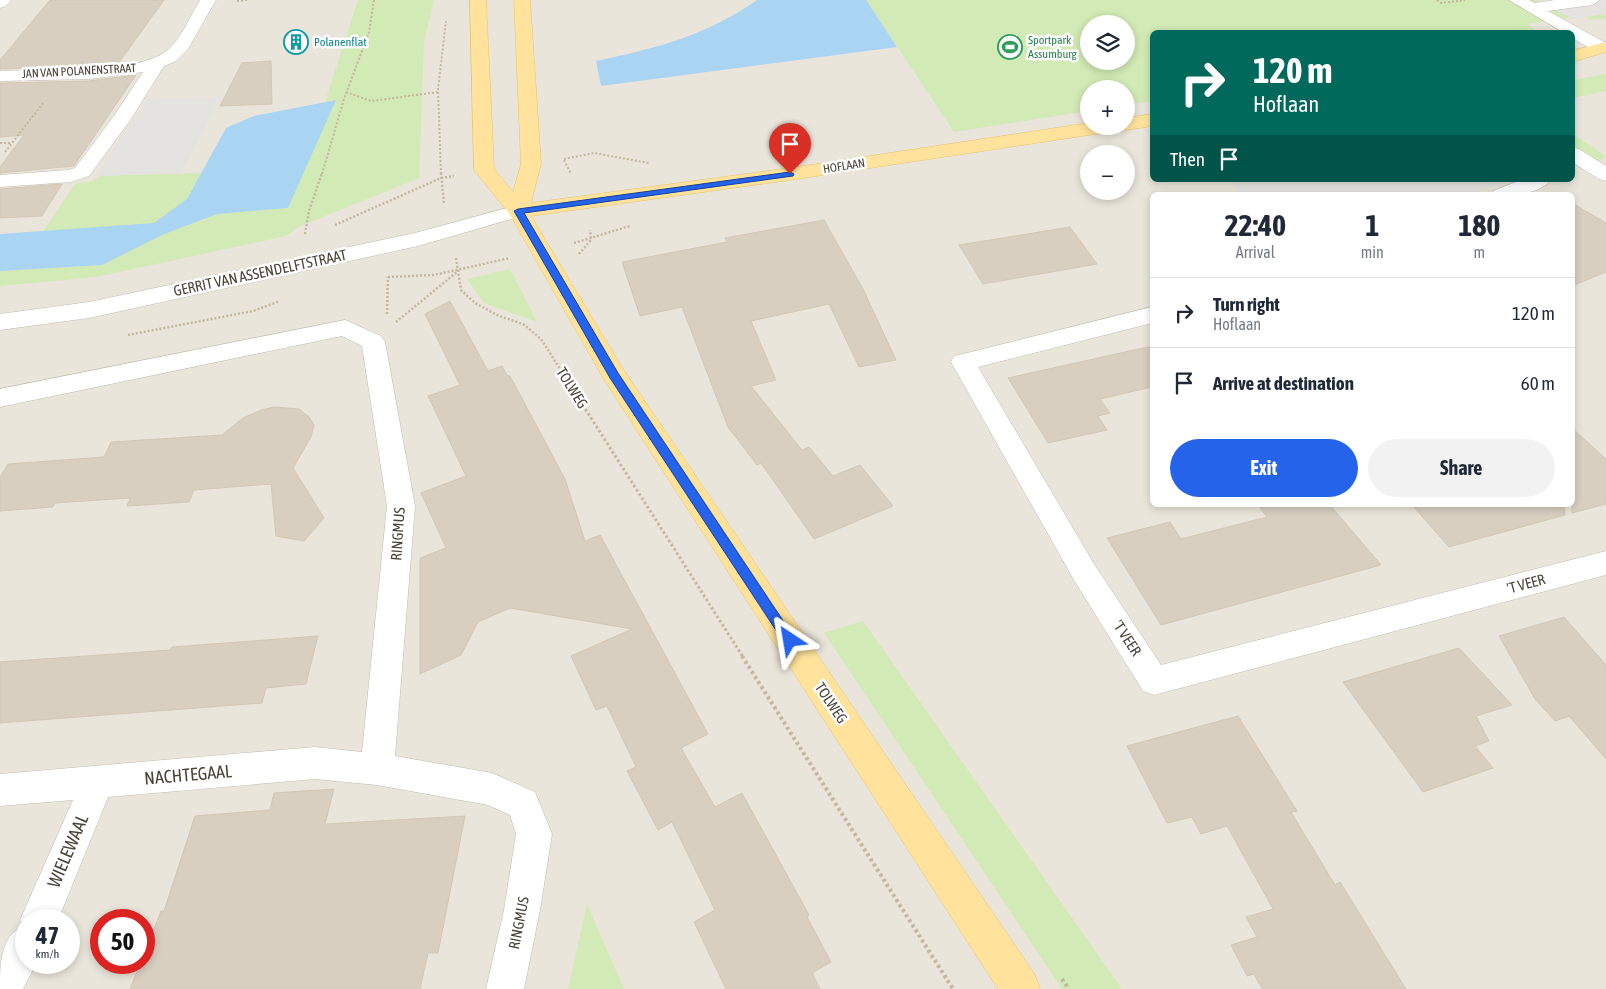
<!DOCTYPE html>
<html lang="en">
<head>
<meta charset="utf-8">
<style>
	body { margin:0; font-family:"Asap Condensed",sans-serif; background:#f2f2f3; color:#1f2937; height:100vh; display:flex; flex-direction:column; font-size:19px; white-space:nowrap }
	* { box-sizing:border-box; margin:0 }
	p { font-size:16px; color:#747a83 }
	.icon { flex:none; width:28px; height:28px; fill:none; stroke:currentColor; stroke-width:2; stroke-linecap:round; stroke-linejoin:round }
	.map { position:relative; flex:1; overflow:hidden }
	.drawer { position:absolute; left:1150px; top:192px; width:425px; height:315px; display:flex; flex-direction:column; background:#fff; border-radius:8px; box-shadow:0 2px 8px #0003 }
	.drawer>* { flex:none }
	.hud { position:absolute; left:1150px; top:30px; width:425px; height:152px; border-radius:8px; box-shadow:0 2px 8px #0003; background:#00695c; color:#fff; overflow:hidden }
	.controls { position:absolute; left:1080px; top:15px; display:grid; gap:10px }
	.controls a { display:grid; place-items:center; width:55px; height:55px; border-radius:50%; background:#fff; box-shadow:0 2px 8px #0003; font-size:25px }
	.speed { position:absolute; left:15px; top:909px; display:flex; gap:10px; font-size:25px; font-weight:700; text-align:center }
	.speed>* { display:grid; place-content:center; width:65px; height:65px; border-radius:50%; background:#fff; box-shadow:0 2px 8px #0003; line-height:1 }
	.speed small { font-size:12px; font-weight:400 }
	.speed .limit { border:8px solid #d22; background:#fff; color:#111 }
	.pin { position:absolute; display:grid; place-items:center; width:42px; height:42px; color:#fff; margin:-51px -21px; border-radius:50% 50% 50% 0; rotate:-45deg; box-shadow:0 0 5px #0007 }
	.pin .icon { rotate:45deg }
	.me { position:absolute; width:55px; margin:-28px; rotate:327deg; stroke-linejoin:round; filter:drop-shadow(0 0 4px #0008) }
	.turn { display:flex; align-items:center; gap:18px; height:105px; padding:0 20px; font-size:22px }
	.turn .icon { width:65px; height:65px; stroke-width:2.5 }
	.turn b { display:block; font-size:35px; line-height:42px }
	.then { display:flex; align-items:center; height:48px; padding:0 20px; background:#0003; gap:10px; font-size:19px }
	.eta { display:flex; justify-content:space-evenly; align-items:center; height:85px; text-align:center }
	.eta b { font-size:30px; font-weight:700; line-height:35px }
	.button { display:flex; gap:10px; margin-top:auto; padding:10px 20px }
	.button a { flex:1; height:58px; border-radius:30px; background:#2563eb; color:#fff; font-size:20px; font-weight:700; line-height:58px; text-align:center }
	.button a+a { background:#f2f2f3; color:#1f2937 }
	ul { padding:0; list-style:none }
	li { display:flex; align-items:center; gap:15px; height:70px; padding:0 20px; border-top:1px solid #e0e1e3 }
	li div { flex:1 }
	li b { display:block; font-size:19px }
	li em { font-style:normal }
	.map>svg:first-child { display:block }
	.residential { fill:#eae5da; fill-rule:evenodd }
	.green { fill:#d2eab5; fill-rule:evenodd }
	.parking { fill:#e5e3e0 }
	.water { fill:#a9d4f2 }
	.building { fill:#d8cfc1; stroke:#d3c7b4 }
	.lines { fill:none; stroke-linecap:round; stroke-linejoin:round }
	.minor-casing { stroke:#c2bbae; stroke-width:1 }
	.major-casing { stroke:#e6c16a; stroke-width:1 }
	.path-far3 { stroke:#c4b79f; stroke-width:2; stroke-dasharray:2 2; stroke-linecap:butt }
	.path-far2 { stroke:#c4b79f; stroke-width:2.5; stroke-dasharray:2 2; stroke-linecap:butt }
	.path-far1 { stroke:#c4b79f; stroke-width:3; stroke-dasharray:2.5 2.5; stroke-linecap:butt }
	.path { stroke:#c4b79f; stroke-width:4; stroke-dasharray:3 3; stroke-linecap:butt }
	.minor { fill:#fff; fill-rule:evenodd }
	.major { fill:#ffe39c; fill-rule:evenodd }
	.route { fill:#2563eb; stroke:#184099 }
	.labels { text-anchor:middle; stroke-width:5; stroke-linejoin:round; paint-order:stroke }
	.far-leisure-label { font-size:12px; fill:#27864d; stroke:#fff; text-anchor:start }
	.far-culture-label { font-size:12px; fill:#0d838f; stroke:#fff; text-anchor:start }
	.far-street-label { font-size:12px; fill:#4b4439; stroke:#fff }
	.street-label { font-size:15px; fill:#4b4439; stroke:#fff }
	.near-street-label { font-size:18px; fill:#4b4439; stroke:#fff }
</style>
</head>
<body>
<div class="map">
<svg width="1606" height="989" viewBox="0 0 1606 989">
	<rect width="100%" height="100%" fill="#f6f3ec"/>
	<path class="residential" d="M0,0H1606V989H0ZM1089,24H1126V61H1089ZM1152,32H1572V180H1152ZM1089,89H1126V126H1089ZM1089,154H1126V191H1089ZM1152,195H1572V505H1152ZM26,920H69V962H26ZM101,920H144V962H101Z"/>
	<path class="green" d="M358,0H434L424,41L419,178L298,227L286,236L96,277L0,286V271L102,265L162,235L217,214L288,208L335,100L325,102Z
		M866,0H1606V19H1589L1584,16L1528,24L1534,29L1529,32H1152V101L1126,105V89H1089V111L954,132ZM1089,24H1126V61H1089Z
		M1606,74V91L1573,98V80Z
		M1572,134L1606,156L1599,162L1573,148Z
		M201,173L187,199L154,223L43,232L75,184L92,181L100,176Z
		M510,269L537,322L484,303L467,279Z
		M863,621L1122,989H1062L824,633Z
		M587,904L624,989H568Z"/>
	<path class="parking" d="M1536,0H1606V14L1572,19Z
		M221,97L181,173L95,176L147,99Z
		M1228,180H1513L1470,195H1242Z"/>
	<path class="water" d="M757,0H866L897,47L601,86L596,61C654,49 708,35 757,0Z
		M336,100L288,208L217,214L162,235L102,265L0,271V234L154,223L187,199L226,128L254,116Z"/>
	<path class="building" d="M50,0H164L118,64L0,69V60Z
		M271,61L272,104L220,106L242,63Z
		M136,75L74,166L0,173V167L24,135L0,137V83L89,81Z
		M62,184L42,216L0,218V189Z
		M1572,203L1606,223V272L1572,286Z
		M824,220L863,289L896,360L859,367L829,304L751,321L776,380L751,386L802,450L809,447L833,476L860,465L893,506L814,539L761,463L757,465L728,427L682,307L640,316L622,262L727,242L725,238Z
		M1070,227L1097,264L983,284L959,245Z
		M450,301L488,371L502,366L507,375L510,376L565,479L585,541L600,535L708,734L681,748L715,807L742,793L809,915L807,917L831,962L812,973L820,989H726L694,922L715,910L672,822L658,830L627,771L636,767L607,706L596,710L571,656L632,629L510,608L478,622L461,655L420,674V558L446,548L421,493L466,476L428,396L460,385L425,314Z
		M1152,346V387L1100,399L1110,413L1098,416L1107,430L1048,443L1008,378Z
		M274,407L299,409L309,417L314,425L311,437L293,468L324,518L304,541L276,536L271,484L194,490L189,502L127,506L130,498L55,503L53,507L0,511V477L8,464L104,457L111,442L222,435L243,418L261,410Z
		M1572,428L1606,459V504L1572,513Z
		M1258,505H1330L1381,565L1161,625L1107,538L1170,522L1181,539L1267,517Z
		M1412,505H1564L1565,515L1449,547Z
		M1564,617L1606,665V759L1569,716L1555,721L1535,699L1499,636Z
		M318,636L306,684L266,688L262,703L0,723V662L170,650L172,647Z
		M1459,648L1512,705L1476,716L1489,741L1475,746L1493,768L1423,792L1343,682Z
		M1238,716L1297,811L1291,812L1335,885L1340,882L1406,989H1262L1254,974L1247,976L1231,945L1257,937L1246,917L1273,909L1227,826L1201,834L1192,817L1167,823L1127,746Z
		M334,789L325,824L465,816L438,953H428L420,989H130L141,962H144V955L161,911H164L195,816L270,810L274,793Z"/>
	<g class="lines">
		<defs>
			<path id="minor" d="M0,0H11L6,6L0,8Z
				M200,0H216L188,49L176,61L164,66L131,119L89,176L71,182L0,187V175L68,170L75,168L114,116L143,72L89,79L0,81V71C39,69 142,75 169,49C183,36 190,16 200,0Z
				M1509,0H1529L1534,3L1555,0H1600L1592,5L1548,11L1606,43V52H1597L1572,38V32H1563Z
				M1572,147L1579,149L1606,166V181L1599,179L1572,162Z
				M1521,180H1550C1539,196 1507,195 1490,195L1493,191Z
				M518,205L525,207L529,211L525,215L418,246L89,318L0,330V314L89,302L415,233Z
				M1152,307V323L978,367L1094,564L1161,665L1606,551V575L1154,695L1143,691L1074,580L951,362L954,356L963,354Z
				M345,320L381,336L385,342L415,506L395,756L492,773L535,792L552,834L540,910L524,989H486L504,910L516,834L510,815L488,805L377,785L315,779L108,797L58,920H26V962H37L23,989H0C0,965 0,937 23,926L20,920L73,800L0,806V774L315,747L362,752L387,506L362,346L342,336L0,407V389Z"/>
			<path id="major" d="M470,0H486L494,169L513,192L521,164L514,0H530L541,164L531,203L790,168L1089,123V126H1126V118L1152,114V126L1126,130L1118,127L1116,130L1109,132L790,180L531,216L623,369L1035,975L1040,989H998L605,381L509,213L474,170Z
				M1606,42V52L1572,62V51Z"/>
		</defs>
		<use href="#minor" class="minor-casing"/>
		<use href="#major" class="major-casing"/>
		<path class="path-far3" d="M1437,0L1441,3L1465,0
			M237,1L248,0
			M346,92L371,101L439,92
			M0,143H12
			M5,152L44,102
			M564,159L594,153L649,163
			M564,160L571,174
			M322,174L344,99L369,32L374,0
			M441,174L438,89L446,21"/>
		<path class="path-far2" d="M441,173L444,203
			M335,225L441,178L454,176
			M305,234L309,211L322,173
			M574,243L630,226
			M579,254L591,240L590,230
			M456,258L461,290L475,303L499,316L523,324L541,339L573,389
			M388,277L434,275L510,258
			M387,314L388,277
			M396,322L457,272
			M128,335L253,311L280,301"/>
		<path class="path-far1" d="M572,388L743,657"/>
		<path class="path" d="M742,656L953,989
			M1062,979L1069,989"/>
		<use href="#minor" class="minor"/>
		<use href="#major" class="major"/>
	</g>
	<path class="route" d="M790,172L794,174L793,176L524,213L618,373L796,640L790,646L785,644L610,378L514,211L518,209Z"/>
	<defs>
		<symbol id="building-ring" viewBox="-11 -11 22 22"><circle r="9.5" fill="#fff" stroke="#0f9aa8" stroke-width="1.5"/><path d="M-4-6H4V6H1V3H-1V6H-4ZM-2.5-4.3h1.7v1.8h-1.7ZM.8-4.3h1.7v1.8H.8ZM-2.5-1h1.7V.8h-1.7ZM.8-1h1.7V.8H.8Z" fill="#0f9aa8"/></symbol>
		<symbol id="stadium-ring" viewBox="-11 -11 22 22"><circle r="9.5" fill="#fff" stroke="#2e9e5b" stroke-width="1.5"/><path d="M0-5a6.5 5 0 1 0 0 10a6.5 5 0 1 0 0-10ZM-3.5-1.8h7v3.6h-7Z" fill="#2e9e5b"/></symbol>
	</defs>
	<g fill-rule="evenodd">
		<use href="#building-ring" x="282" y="28" width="28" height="28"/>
		<use href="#stadium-ring" x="996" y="33" width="28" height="28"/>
	</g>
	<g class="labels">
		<g class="far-leisure-label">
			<text x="1028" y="44">Sportpark<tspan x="1028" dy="14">Assumburg</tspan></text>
		</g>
		<g class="far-culture-label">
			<text x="314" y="46">Polanenflat</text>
		</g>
		<g class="far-street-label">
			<text transform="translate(79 71) rotate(-3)" y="4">JAN VAN POLANENSTRAAT</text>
			<text transform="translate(844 166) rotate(-9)" y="4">HOFLAAN</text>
		</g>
		<g class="street-label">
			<text transform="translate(260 273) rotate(-12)" y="5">GERRIT VAN ASSENDELFTSTRAAT</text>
			<text transform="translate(572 388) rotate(58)" y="5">TOLWEG</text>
			<text transform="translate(398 534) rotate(-86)" y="5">RINGMUS</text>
			<text transform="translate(1526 584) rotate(-15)" y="5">'T VEER</text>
			<text transform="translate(1127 638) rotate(57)" y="5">'T VEER</text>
			<text transform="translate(831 703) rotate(56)" y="5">TOLWEG</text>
			<text transform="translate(519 923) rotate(-79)" y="5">RINGMUS</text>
		</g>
		<g class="near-street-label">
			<text transform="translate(188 775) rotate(-5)" y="6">NACHTEGAAL</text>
			<text transform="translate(68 851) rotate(-67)" y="6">WIELEWAAL</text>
		</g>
	</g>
</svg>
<div class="controls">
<a><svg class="icon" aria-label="layers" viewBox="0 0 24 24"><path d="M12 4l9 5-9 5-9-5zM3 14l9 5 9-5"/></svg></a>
<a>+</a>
<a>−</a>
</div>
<div class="speed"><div>47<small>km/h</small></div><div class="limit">50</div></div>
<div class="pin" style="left:790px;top:174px;background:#d93025"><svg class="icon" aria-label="arrive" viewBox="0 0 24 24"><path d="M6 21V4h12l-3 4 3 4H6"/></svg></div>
<svg class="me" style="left:790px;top:640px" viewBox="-20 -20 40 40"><path d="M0-17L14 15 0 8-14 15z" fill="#2563eb" stroke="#fff" stroke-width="4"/></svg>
<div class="hud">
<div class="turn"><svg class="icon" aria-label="right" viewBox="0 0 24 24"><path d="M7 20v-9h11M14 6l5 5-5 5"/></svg><div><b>120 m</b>Hoflaan</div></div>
<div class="then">Then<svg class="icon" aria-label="arrive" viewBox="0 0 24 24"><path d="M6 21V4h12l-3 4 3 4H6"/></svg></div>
</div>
<section class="drawer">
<div class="eta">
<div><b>22:40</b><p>Arrival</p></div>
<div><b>1</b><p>min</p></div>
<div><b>180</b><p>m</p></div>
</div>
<ul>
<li><svg class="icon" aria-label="right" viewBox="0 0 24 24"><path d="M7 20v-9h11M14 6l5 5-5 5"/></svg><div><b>Turn right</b><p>Hoflaan</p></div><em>120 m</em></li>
<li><svg class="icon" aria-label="arrive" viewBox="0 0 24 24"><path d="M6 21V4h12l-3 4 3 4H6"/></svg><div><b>Arrive at destination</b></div><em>60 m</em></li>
</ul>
<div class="button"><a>Exit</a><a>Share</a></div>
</section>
</div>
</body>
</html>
